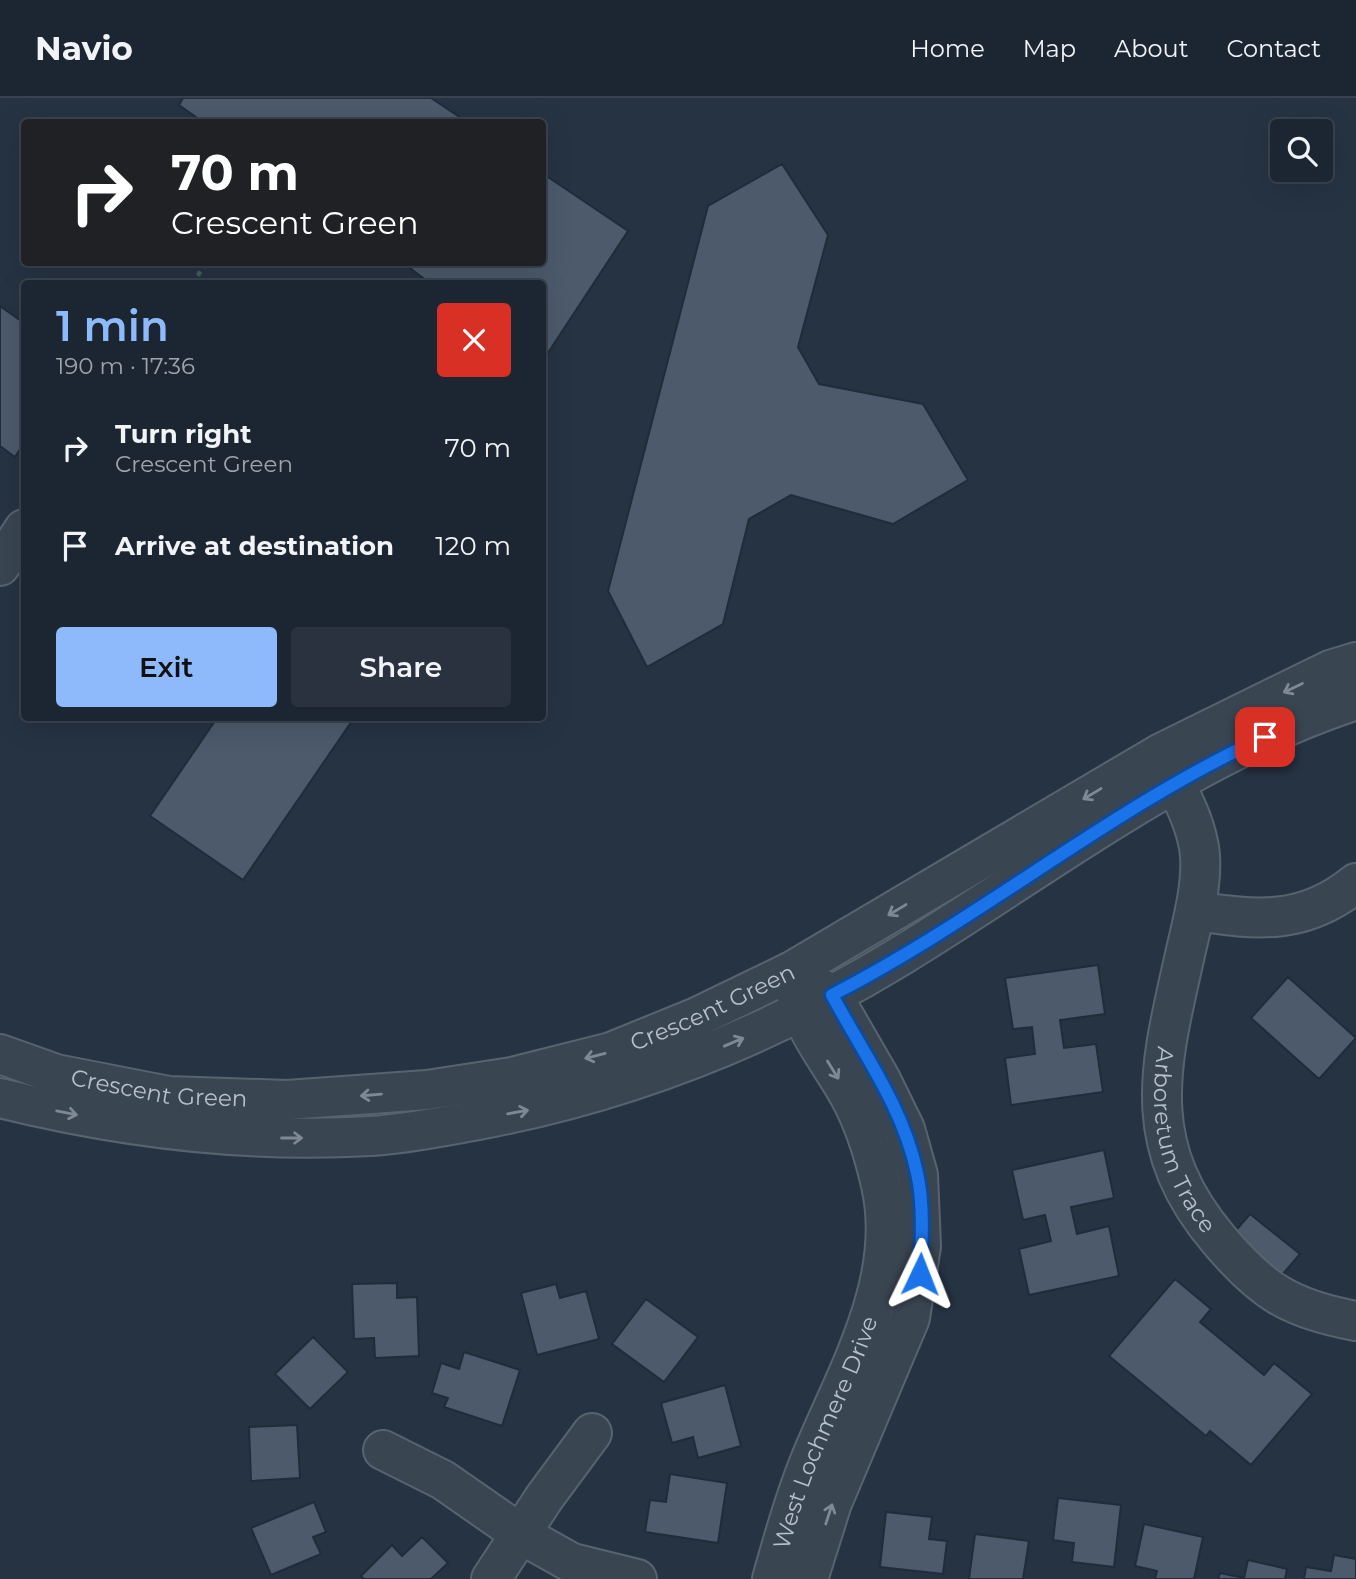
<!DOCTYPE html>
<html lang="en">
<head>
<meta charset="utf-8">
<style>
	body { margin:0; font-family:Montserrat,sans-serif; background:#29323e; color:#f1f3f6; height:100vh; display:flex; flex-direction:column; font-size:26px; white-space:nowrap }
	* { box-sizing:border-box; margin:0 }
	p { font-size:23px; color:#a0a5ac }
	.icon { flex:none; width:38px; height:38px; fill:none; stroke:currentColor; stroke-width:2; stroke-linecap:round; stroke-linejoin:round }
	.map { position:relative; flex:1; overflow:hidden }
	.panel { position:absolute; left:21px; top:182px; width:525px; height:441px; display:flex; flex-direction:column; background:#1c2632; border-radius:7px; box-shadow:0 7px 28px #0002,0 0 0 2px #3a434d }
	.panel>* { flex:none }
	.hud { position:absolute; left:21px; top:21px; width:525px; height:147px; border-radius:7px; box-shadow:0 7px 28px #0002,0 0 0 2px #3a434d; background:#202124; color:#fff; overflow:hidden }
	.tools { position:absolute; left:1270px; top:21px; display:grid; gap:14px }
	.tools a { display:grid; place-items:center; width:63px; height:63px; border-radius:7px; background:#1c2632; box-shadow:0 7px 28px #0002,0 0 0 2px #3a434d; font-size:35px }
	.pin { position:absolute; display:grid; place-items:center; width:60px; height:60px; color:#fff; margin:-30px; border-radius:14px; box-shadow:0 4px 10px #0006 }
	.me { position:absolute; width:77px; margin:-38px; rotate:2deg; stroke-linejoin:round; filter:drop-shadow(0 0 5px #0008) }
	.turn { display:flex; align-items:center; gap:24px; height:147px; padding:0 35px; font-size:32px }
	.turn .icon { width:91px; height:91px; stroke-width:2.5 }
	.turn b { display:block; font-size:49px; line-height:60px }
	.round { display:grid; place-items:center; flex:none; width:74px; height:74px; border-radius:7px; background:#29323e }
	.overview { display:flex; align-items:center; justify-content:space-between; height:119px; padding:0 35px }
	h1 { font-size:42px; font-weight:600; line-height:52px; color:#8ebafb }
	.cta { display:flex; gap:14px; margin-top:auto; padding:14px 35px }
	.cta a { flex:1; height:80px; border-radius:7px; background:#8ebafb; color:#111; font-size:28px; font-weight:600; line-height:80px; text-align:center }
	.cta a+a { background:#29323e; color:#f1f3f6 }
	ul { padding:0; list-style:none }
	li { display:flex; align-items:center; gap:21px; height:98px; padding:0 35px }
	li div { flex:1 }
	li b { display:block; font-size:26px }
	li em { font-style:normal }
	header { display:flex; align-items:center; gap:42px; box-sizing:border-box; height:98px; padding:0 35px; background:#1c2632; border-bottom:2px solid #3a434d }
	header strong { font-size:33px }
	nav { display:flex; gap:38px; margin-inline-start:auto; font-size:24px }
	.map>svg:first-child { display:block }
	.building { fill:#4c5a6c; stroke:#212c3a; stroke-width:2 }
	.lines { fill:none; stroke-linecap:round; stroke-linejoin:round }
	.minor-casing { stroke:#586370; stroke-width:42 }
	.path { stroke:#465e60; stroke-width:4.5; stroke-dasharray:5 5; stroke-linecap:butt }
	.minor { stroke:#3a4552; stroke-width:38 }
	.oneway { stroke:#7f8995 }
	.route-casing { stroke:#114b97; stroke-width:18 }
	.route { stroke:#1a73e8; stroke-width:12 }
	.labels { text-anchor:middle; stroke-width:7; stroke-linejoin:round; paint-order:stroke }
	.street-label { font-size:23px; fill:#b7c0cc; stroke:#1f2a38 }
</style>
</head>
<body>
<header>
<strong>Navio</strong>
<nav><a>Home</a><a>Map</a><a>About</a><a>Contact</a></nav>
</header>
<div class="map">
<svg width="1356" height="1481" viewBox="0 0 1356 1481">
	<rect width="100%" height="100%" fill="#263343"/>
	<path class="building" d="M183,0H431L467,24H203L179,7Z
		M782,66L828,137L798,249L819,286L923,306L968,382L893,426L791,397L749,421L723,526L647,569L608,493L708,108Z
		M542,75L628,133L542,264V186H431L402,164H542Z
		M0,208L24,225V345L15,359L0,348Z
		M217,620H354L243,782L150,718Z
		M1098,867L1105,916L1060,922L1064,950L1096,946L1103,994L1011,1007L1005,960L1035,956L1032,929L1013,931L1005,880Z
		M1288,879L1356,940L1319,981L1251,920Z
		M1104,1052L1114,1100L1071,1109L1077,1136L1109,1128L1119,1178L1029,1197L1019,1151L1051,1143L1045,1117L1023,1122L1012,1072Z
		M1250,1116L1300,1156L1282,1177L1232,1137Z
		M1175,1181L1211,1211L1200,1224L1264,1277L1274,1265L1312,1296L1251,1367L1210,1333L1206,1338L1109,1258Z
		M397,1185V1200L417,1199L419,1258L375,1260L374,1240L354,1241L352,1186Z
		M556,1186L560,1200L586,1193L599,1241L537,1257L521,1195Z
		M646,1201L698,1239L664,1284L612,1246Z
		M313,1239L348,1274L310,1311L275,1276Z
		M464,1254L520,1272L502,1328L444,1309L448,1300L432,1295L441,1265L459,1271Z
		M725,1287L741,1348L698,1360L693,1339L672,1345L661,1305Z
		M297,1327L300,1380L251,1383L249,1329Z
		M670,1376L727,1385L718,1445L645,1434L650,1402L666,1404Z
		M1058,1400L1121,1407L1114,1469L1072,1464L1074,1445L1053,1442Z
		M314,1404L326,1434L313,1439L321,1456L271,1477L251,1430Z
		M886,1414L932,1419L929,1441L947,1443L943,1476L880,1469Z
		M1144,1426L1203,1439L1194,1481H1155L1157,1473L1135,1468Z
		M975,1436L1029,1443L1023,1481H969Z
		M422,1439L448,1465L431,1481H364L361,1478L392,1447L402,1458Z
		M1334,1457L1356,1461V1481H1304L1306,1469L1331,1473Z
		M1248,1462L1287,1471L1285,1481H1218L1220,1475L1244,1480Z"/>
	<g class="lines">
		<defs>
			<g id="minor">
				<path d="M0,468L24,431"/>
				<path id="s1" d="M1164,663C1178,693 1197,724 1200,757C1202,788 1193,822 1186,852C1161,965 1136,1044 1219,1142C1262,1193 1290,1211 1356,1223"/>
				<path d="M1195,813C1257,822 1303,828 1356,785"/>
				<path id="s2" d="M0,956L56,976L169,998L287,1002L427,992L512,979L611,954L697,919L792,873L1161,655L1330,572L1356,564"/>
				<path d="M0,1000C121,1030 247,1045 371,1038C406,1036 439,1029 473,1023C625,995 770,938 902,857C1049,767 1191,656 1356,602"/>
				<path d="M383,1352L443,1382L522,1437L572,1465L637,1481"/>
				<path d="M491,1481L544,1400L592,1335"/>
				<path id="s3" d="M772,1481C783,1442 794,1403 809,1365C844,1278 903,1184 881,1087C874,1056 864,1024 849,997C829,961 801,930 795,889"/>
				<path d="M808,1481L832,1405L910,1220L921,1148L918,1077L905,1031L881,982L832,897L812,885"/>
			</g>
		</defs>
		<use href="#minor" class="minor-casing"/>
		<path class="path" d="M192,186L207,164"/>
		<use href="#minor" class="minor"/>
	</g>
	<defs><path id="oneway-shaft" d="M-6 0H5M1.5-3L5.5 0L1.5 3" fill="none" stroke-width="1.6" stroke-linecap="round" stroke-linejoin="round" transform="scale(1.75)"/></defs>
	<g class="oneway">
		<use href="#oneway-shaft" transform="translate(1293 590) rotate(154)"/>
		<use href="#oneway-shaft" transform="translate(1092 696) rotate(149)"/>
		<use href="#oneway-shaft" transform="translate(897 812) rotate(149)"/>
		<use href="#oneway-shaft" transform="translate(734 944) rotate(-23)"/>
		<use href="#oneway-shaft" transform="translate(595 958) rotate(166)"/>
		<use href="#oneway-shaft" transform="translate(833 972) rotate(58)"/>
		<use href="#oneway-shaft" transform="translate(371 997) rotate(175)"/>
		<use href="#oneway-shaft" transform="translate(518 1014) rotate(-10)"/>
		<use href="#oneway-shaft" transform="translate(67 1015) rotate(11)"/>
		<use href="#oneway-shaft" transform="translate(292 1040)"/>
		<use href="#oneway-shaft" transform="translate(829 1416) rotate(-72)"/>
	</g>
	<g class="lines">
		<defs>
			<path id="route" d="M920,1176C922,1144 924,1106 917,1075C903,1009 863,955 832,897C982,820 1112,709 1265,639"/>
		</defs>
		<use href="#route" class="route-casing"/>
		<use href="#route" class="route"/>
	</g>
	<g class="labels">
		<g class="street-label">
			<text dy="8" stroke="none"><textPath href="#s2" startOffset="732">Crescent Green</textPath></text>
			<text dy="8" stroke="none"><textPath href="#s2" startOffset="164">Crescent Green</textPath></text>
			<text dy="8" stroke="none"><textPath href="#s1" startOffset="394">Arboretum Trace</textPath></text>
			<text dy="8" stroke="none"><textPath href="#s3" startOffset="156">West Lochmere Drive</textPath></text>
		</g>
	</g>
</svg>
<div class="tools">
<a><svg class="icon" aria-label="search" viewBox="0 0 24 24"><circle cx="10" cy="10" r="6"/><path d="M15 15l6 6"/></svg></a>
</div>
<div class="pin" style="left:1265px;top:639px;background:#d93025"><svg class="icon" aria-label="arrive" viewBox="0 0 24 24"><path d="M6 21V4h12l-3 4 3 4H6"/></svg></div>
<svg class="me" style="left:920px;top:1176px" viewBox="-20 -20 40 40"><path d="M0-17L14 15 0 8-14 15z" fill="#1a73e8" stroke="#fff" stroke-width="4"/></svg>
<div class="hud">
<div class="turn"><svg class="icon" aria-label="right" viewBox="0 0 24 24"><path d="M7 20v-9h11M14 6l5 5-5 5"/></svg><div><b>70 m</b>Crescent Green</div></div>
</div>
<section class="panel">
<div class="overview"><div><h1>1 min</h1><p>190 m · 17:36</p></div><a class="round" style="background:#d93025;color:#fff"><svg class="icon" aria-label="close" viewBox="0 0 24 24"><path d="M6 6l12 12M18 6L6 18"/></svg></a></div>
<ul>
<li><svg class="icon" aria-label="right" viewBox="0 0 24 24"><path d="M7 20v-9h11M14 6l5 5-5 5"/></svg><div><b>Turn right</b><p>Crescent Green</p></div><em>70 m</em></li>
<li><svg class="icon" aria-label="arrive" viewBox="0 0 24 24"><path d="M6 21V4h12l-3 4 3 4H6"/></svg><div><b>Arrive at destination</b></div><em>120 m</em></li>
</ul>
<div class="cta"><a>Exit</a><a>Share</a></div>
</section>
</div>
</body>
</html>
